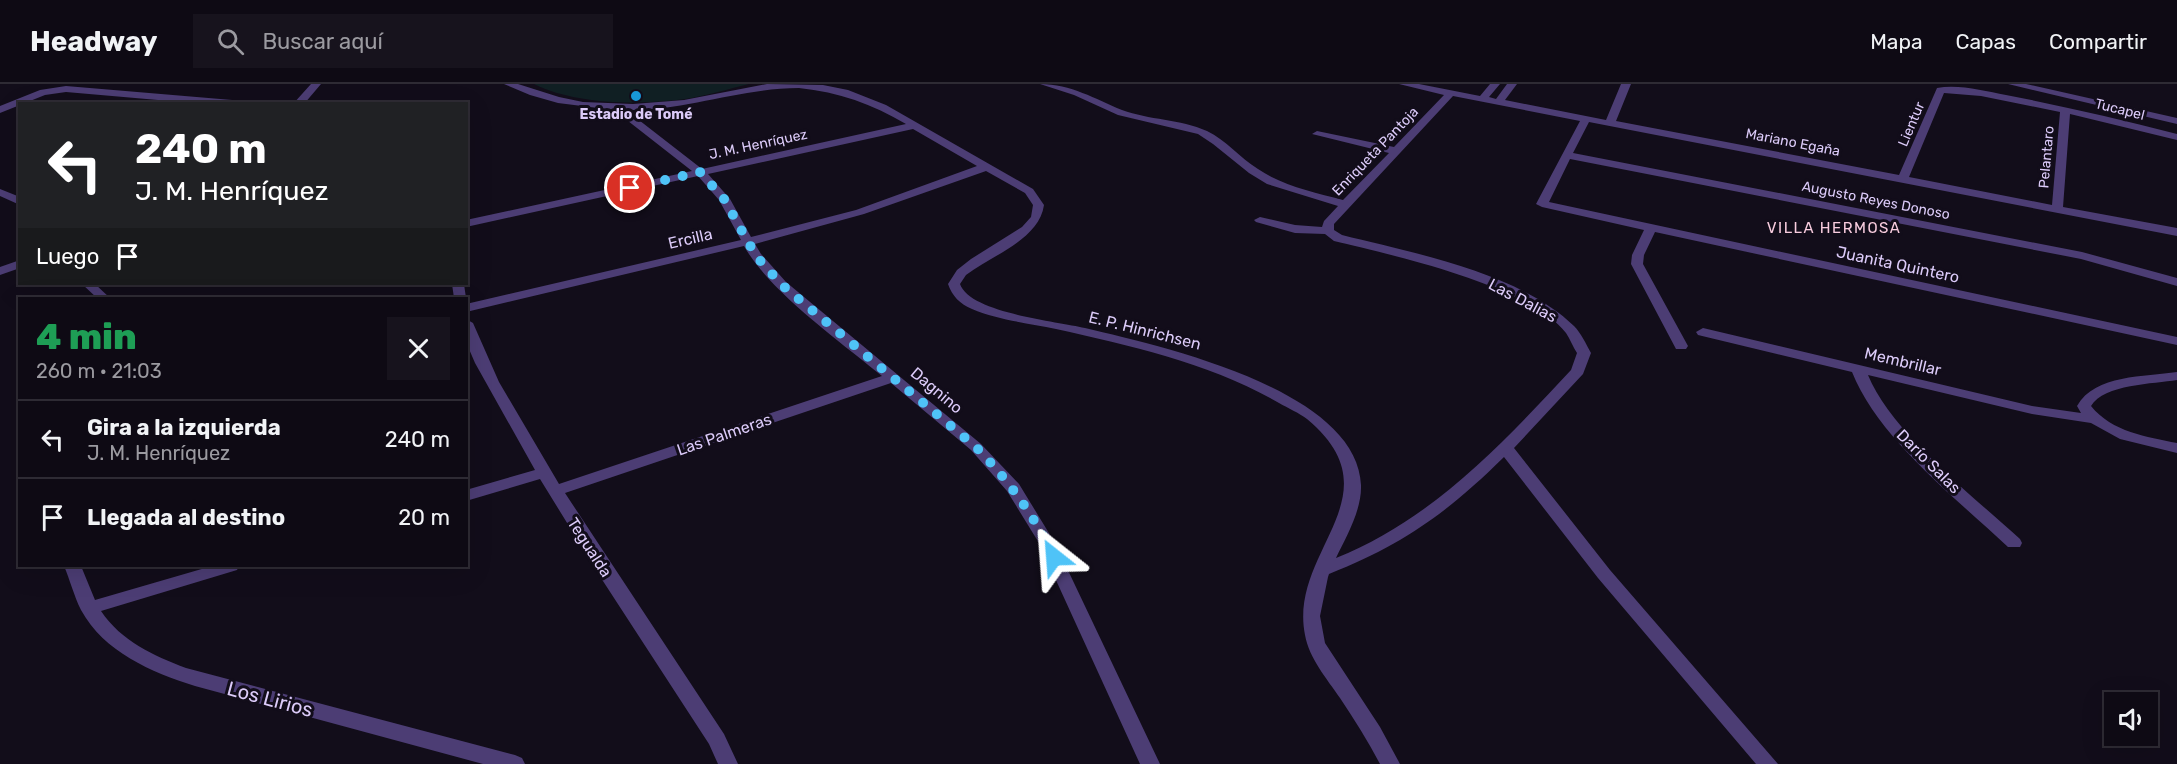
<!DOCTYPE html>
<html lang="es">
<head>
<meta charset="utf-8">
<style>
	body { margin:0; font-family:Rubik,sans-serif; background:#17131d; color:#f1f3f6; height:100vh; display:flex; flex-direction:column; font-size:22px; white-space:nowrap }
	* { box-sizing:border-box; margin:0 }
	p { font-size:20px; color:#9b9aa0 }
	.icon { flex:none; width:33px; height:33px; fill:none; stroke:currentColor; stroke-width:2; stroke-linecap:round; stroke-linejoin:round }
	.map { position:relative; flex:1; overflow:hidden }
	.drawer { position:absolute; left:18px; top:213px; width:450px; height:270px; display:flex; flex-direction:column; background:#0e0a14; border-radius:0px; box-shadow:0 6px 24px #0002,0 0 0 2px #2e2b34 }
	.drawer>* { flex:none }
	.hud { position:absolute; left:18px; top:18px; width:450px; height:183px; border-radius:0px; box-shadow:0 6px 24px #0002,0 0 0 2px #2e2b34; background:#202124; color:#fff; overflow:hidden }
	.tools { position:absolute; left:2104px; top:608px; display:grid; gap:12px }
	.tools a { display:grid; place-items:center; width:54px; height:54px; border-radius:0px; background:#0e0a14; box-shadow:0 6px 24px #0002,0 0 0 2px #2e2b34; font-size:30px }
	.pin { position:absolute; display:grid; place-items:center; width:51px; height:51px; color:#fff; margin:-26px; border:3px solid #fff; border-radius:50%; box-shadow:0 2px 6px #0007 }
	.me { position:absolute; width:66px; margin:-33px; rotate:332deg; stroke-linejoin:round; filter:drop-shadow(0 0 4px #0008) }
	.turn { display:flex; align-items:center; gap:21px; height:126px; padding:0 18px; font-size:27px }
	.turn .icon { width:78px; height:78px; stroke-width:2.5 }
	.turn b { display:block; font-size:42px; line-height:51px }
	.then { display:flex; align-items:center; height:57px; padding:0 18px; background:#0003; gap:12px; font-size:22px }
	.round { display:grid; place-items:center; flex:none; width:63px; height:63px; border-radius:0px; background:#17131d }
	.headline { display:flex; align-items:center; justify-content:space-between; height:102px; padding:0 18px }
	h1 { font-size:36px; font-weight:800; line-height:45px; color:#1e9e55 }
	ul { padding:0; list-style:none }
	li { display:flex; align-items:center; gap:18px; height:78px; padding:0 18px; border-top:2px solid #2e2b34 }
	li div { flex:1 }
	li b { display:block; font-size:22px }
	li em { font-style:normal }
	header { display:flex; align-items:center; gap:36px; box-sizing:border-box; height:84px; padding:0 30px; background:#0e0a14; border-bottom:2px solid #2e2b34 }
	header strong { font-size:28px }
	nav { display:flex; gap:33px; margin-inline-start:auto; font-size:21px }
	.search { width:420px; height:54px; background:#17131d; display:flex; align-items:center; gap:15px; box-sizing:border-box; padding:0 21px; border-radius:0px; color:#9b9aa0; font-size:22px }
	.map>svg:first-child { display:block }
	.green { fill:#101f23 }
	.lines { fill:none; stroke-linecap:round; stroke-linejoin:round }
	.minor { fill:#4c3d74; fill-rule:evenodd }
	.route { stroke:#4fc3f7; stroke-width:10; stroke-dasharray:0 18 }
	.poi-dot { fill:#1897d8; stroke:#120d1a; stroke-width:2 }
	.labels { text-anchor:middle; stroke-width:6; stroke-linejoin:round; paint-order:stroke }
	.far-street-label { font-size:14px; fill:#dccbf9; stroke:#120d1a }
	.far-poi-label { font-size:14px; font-weight:bold; fill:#dccbf9; stroke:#120d1a }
	.far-neighbourhood-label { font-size:15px; letter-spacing:1.5px; fill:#f9cddf; stroke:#120d1a }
	.street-label { font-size:16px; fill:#dccbf9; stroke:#120d1a }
	.near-street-label { font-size:20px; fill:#dccbf9; stroke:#120d1a }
</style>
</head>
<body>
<header>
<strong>Headway</strong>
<div class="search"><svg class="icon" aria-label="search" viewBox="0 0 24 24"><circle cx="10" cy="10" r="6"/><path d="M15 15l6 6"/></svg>Buscar aquí</div>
<nav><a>Mapa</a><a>Capas</a><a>Compartir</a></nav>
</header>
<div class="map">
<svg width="2177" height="680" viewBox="0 0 2177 680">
	<rect width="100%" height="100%" fill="#120d1a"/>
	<path class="green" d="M534,0H749C728,5 706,12 685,15C639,21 576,21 534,0Z"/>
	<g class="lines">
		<path class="minor" d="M311,0H321L304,20H293Z
			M504,0H518L559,13L583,18L633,20L684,16L767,0L823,1L848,6L886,21L1033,105L1044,121C1039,156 992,171 966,191L960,200C970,229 1056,237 1085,244C1160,262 1357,305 1361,401C1362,426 1346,453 1336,474C1433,435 1502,360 1571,286L1577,269C1573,263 1570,255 1566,249C1529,201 1392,171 1334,157L1325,150L1295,149L1256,138L1254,136L1260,133L1295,141L1322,143L1324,137L1338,122L1267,100L1249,89L1213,60L1198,50L1118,31L1074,11L1040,0C1071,0 1095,15 1122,26C1149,36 1180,35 1207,47C1226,56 1240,74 1258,85C1283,102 1314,108 1343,116L1389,69L1312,50L1317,47L1394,63L1444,11L1399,0H1419L1480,12L1490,0H1500L1489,13L1496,15L1507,0H1517L1505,16L1606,36L1621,0H1631L1616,37L1899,91L1937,4C1959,0 1984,7 2006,11C2063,22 2119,35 2177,50V56L2070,30L2063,123L2177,144V152L1589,38L1573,69L2082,168L2177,194V202L2081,175L1570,75L1549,118L2177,253V261L1655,148L1644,171L1643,180L1688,262L1686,265H1676L1631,180L1632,171L1644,146L1542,123L1536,120L1580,37L1453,12L1334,140V146L1342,151C1414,169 1520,189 1574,242C1581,249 1586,260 1591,269L1583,290L1514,364L1610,486L1778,680H1756L1598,494L1504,373C1447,429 1404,460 1329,490L1328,493L1320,532L1325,559L1380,643L1400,680H1380C1368,657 1354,635 1340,614C1327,595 1309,574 1305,551C1288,466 1399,412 1307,335C1299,329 1288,324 1279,319C1212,280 1132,262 1056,245C1028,239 998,236 972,225C960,220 952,212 948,200L957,186L971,175L1022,143L1031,133L1033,121L1025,109L986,87L864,130L755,160L761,170L786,198L981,360L1019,400L1055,459L1160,680H1140L1039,459L1007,407L971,366L891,299L565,409L724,650L738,680H718L709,660L601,494L540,395L466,417V406L535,386L475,279L466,258V235L473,239L499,298L559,400L882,292C841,258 770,208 744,162L466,228V220L741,156L719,116L698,92L466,143V136L692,87L614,26L558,19L530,11ZM799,4C839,8 872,20 906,40L702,85L626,26C685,27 740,4 799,4ZM1944,9L1981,12L2060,28L2052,121L1909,93ZM913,45L977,82L856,126L751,153L730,115L708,90Z
			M2008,0H2026L2177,34V40Z
			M66,2L244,17L249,20H204L66,8L45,11L0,29V22L40,6Z
			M0,105L20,113V121L0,112Z
			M20,176V184L0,191V183Z
			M82,200H95L110,214H97Z
			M452,200H464L466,214H454Z
			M1703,244L2032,322L2081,329L2077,322C2095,290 2145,293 2177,288V296C2154,300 2104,300 2091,322C2112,348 2147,353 2177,359V369L2120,355L2091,339L2032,330L1868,291C1891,348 1974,413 2020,455L2022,459L2020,463H2008C1957,415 1878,354 1852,288L1698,251L1696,248Z
			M64,482H81L95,516L212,482H239L237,486L101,527C121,557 154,572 186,584L515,671L522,674L525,680H483L195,602C151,588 104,568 81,526C74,512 70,496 64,482Z"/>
	</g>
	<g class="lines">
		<path class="route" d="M630,104L700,88L724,115L756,172L782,201L976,363C1008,396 1034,431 1054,473"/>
	</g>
	<circle class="poi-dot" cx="636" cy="12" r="6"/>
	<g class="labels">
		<g class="far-street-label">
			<text transform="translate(2120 25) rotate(14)" y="5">Tucapel</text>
			<text transform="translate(1911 40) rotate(-67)" y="5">Lientur</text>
			<text transform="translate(1793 58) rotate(11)" y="5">Mariano Egaña</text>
			<text transform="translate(758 60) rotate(-12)" y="5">J. M. Henríquez</text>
			<text transform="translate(1375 67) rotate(-46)" y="5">Enriqueta Pantoja</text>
			<text transform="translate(2046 73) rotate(-85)" y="5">Pelantaro</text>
			<text transform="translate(1876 116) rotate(11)" y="5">Augusto Reyes Donoso</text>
		</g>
		<g class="far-poi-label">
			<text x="636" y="35">Estadio de Tomé</text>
		</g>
		<g class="far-neighbourhood-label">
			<text x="1834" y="149">VILLA HERMOSA</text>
		</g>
		<g class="street-label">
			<text transform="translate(690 154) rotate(-13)" y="6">Ercilla</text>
			<text transform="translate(1898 180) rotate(12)" y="6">Juanita Quintero</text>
			<text transform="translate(1523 216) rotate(28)" y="6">Las Dalias</text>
			<text transform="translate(1145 246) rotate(14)" y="6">E. P. Hinrichsen</text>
			<text transform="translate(1903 277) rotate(13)" y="6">Membrillar</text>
			<text transform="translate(937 306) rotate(40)" y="6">Dagnino</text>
			<text transform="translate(724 350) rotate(-19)" y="6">Las Palmeras</text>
			<text transform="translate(1929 377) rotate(45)" y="6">Darío Salas</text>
			<text transform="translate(590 463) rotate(57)" y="6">Tegualda</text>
		</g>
		<g class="near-street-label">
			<text transform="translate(270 615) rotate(15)" y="7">Los Lirios</text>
		</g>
	</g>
</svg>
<div class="tools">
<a><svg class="icon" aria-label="sound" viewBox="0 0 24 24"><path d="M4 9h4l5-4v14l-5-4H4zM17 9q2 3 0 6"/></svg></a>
</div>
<div class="pin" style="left:630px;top:104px;background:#d93025"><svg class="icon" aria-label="arrive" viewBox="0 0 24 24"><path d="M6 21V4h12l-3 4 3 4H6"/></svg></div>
<svg class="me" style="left:1054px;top:473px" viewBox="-20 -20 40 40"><path d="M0-17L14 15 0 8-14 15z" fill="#4fc3f7" stroke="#fff" stroke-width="4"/></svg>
<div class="hud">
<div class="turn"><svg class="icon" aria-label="left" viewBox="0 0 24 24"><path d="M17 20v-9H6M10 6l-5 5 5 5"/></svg><div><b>240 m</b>J. M. Henríquez</div></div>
<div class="then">Luego<svg class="icon" aria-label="arrive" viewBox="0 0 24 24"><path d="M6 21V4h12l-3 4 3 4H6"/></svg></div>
</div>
<section class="drawer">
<div class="headline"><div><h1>4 min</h1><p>260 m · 21:03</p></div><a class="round"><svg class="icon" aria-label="close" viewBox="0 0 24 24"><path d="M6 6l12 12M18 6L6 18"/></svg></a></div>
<ul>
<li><svg class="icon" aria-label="left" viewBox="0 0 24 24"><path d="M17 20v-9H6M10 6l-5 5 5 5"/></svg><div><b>Gira a la izquierda</b><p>J. M. Henríquez</p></div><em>240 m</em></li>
<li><svg class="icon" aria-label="arrive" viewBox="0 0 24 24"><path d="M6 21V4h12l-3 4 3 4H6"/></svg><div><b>Llegada al destino</b></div><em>20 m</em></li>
</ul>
</section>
</div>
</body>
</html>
